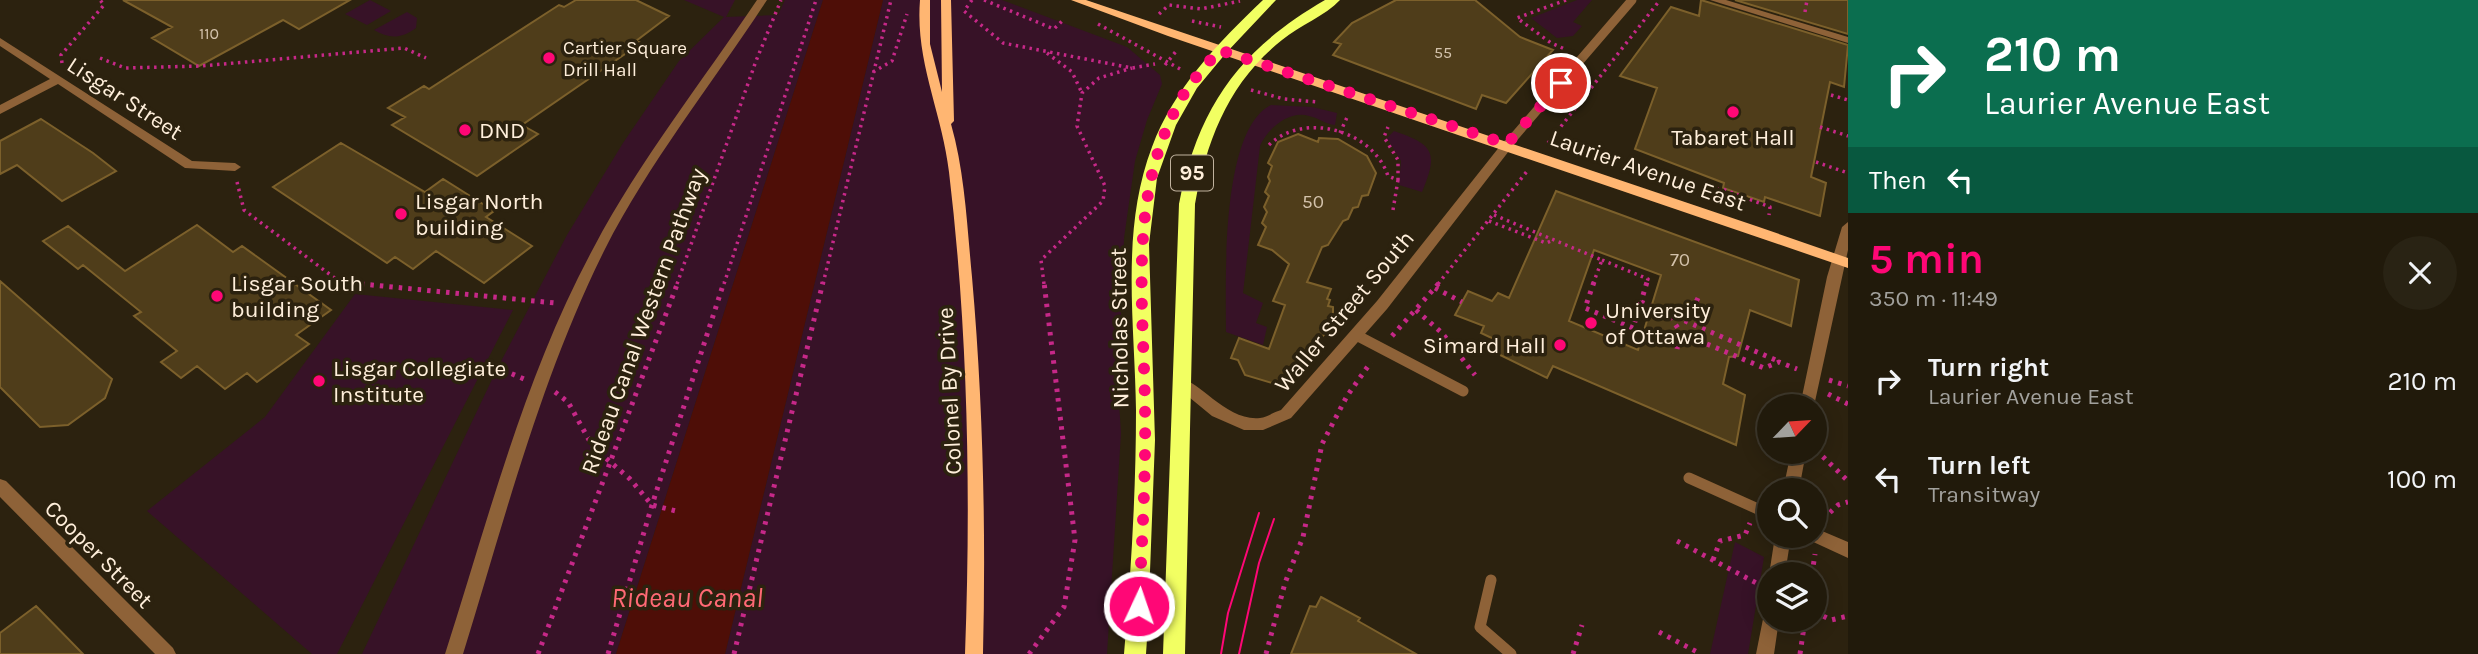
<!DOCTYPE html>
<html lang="en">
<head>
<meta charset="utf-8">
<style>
	body { margin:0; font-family:Karla,sans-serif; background:#292314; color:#f1f3f6; height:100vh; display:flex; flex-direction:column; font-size:26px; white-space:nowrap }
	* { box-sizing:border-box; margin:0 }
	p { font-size:23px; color:#a2a19d }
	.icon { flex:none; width:38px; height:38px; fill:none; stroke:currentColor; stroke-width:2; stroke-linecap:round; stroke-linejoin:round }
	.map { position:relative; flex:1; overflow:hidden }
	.drawer { display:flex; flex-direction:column; background:#211a0b; width:630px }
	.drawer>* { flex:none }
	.top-card { background:#0b6e4f; color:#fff; overflow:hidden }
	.needle { width:46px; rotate:65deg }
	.buttons { position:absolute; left:1757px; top:394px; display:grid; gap:14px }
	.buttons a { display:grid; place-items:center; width:70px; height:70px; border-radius:50%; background:#211a0b; box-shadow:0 4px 18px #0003,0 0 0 2px #3e382c; font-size:35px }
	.pin { position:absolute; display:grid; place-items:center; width:60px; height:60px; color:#fff; margin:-30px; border:4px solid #fff; border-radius:50%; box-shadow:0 2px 7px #0007 }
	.me { position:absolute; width:77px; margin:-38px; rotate:3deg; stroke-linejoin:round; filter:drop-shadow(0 0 5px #0008) }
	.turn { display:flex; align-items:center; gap:24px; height:147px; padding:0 21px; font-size:32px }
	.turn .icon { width:91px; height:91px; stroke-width:2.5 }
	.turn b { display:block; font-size:49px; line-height:60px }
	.then { display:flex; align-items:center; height:66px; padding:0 21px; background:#0003; gap:14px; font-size:26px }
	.round { display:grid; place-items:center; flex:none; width:74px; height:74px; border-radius:37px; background:#292314 }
	.summary { display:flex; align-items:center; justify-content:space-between; height:119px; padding:0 21px }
	h1 { font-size:42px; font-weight:700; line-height:52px; color:#ff0776 }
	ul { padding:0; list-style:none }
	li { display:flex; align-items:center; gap:21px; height:98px; padding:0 21px }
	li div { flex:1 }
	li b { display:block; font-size:26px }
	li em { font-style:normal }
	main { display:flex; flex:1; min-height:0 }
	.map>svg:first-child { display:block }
	.green { fill:#371227 }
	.water { fill:#4e0e07 }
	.building { fill:#4f3d1a; stroke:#7c602b; stroke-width:2; fill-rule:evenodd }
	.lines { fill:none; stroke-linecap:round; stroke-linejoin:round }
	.path-far1 { stroke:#c62888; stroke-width:3.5; stroke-dasharray:2.5 4.5; stroke-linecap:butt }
	.path { stroke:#c62888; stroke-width:5; stroke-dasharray:3.5 6; stroke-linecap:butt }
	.service-far1 { stroke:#8e6238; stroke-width:9 }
	.service { stroke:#8e6238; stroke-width:11 }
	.pedestrian { fill:#8e6238; fill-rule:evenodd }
	.minor { fill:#8e6238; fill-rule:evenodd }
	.tertiary { fill:#8e6238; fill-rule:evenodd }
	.secondary { fill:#ffb672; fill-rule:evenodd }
	.primary { fill:#f2ff62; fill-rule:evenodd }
	.tram { stroke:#ff0776; stroke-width:2 }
	.route { stroke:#ff0776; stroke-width:12; stroke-dasharray:0 21.6 }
	.poi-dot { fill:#ff0776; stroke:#2c220f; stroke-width:2.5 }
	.labels { text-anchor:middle; stroke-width:7; stroke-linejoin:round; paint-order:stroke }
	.far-number-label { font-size:16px; fill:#d3c2ab }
	.far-poi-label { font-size:19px; fill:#ffefdb; stroke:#2c220f; text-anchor:start }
	.number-label { font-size:19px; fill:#d3c2ab }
	.shield { fill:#2c220f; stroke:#c0b29e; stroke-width:2 }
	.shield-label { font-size:21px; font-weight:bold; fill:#ffefdb }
	.street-label { font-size:23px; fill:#ffefdb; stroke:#2c220f }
	.poi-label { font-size:23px; fill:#ffefdb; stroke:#2c220f; text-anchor:start }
	.near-water-label { font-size:28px; font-style:italic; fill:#ff6975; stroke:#2c220f }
</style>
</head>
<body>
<main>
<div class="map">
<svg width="1848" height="654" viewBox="0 0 1848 654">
	<rect width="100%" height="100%" fill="#2c220f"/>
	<path class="green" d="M370,0L391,11L367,25L345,14Z
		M684,0H735L726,17L778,15L785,0H823L616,654H362L496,371L567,235L623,143L679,61L724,17Z
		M883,0H1002L1127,47L1160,75L1162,84L1147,120L1135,161L1124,238L1118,388L1121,433L1107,654H725Z
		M1577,0H1592L1573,22L1582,26L1573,36L1557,38L1531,18Z
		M407,12L417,18L416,28C401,39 389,39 374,30Z
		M1271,105L1312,107L1337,113L1335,125C1325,124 1319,118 1309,116C1289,110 1267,129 1260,146L1243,293L1263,303L1256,323L1267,327L1263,345L1226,332C1226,283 1220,130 1271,105Z
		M1394,131C1435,145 1438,153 1422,192L1399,185L1401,161L1387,138Z
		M355,294L513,310L337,654H312L147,511L265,417Z
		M1735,542L1764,557L1748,654H1710Z"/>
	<path class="water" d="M823,0H883L725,654H616Z"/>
	<path class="building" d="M123,0H350L299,29L283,20L199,66L152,38L172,27Z
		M576,0H636L669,16L636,41L641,43L522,125L538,134L477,176L392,125L405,117L388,108L424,86L429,89L559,5L564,7Z
		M1396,0H1475L1520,37L1553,50L1506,103L1482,95L1476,109L1333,55L1341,44L1334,42L1352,23Z
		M1701,0L1848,45L1844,87L1830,82L1811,177L1826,183L1820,216L1765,197L1764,202L1723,188L1724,183L1635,149L1657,88L1620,76L1671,7L1699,16Z
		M1735,0H1848V34Z
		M41,119L93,153L116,171L62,201L17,165L0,174V141Z
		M1298,134L1318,142L1319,138L1338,139L1367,156L1376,173L1368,195L1362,196L1358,207L1353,208L1348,219L1343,221L1328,245L1322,247L1307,282L1331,289L1327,299L1330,300L1328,306L1333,307V312L1327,331L1307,356L1300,354L1295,369L1291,368L1287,379L1282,377L1279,385L1245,375L1238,360L1231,358L1239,338L1269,349L1285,305L1273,301L1289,264L1272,250L1258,245L1266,227L1262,223L1267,212L1264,207L1269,196L1265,192L1270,181L1268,177L1272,166L1268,163L1278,142Z
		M341,143L425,192L443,179L494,211L486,217L532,246L484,283L436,251L413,269L395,257L387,263L273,187Z
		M1556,191L1799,280L1791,326L1750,310L1738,356L1729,357L1723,384L1745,395L1736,445L1553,366L1547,378L1490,350L1496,340L1481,333L1484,326L1455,315L1468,291L1492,301L1498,293L1509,298ZM1594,250L1661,275L1638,350L1569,321Z
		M197,225L233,252L242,246L331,310L296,335L309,344L257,382L247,373L225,389L197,366L181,378L161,362L177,351L134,316L141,312L83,265L78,269L43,241L68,226L125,271Z
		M0,281L112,379L105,398L68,425L40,427L0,387Z
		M1321,597L1360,618L1358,621L1416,654H1291L1310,606L1316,607Z
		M36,606L83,654H0V633Z"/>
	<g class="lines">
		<path class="path-far1" d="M972,0L964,11L1003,43L1132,68L1155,64
			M984,0L1054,29L1062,21
			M1566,0L1517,18L1551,43L1567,50
			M1805,12L1807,0
			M1159,14L1169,5L1201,9L1240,1
			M1192,21L1221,27
			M1098,24L1182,70
			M1047,53L1072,72L1082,93
			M100,58L125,68L201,66L404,48L426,58
			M62,63L61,55L104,5L100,0
			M1165,65L1177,50
			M873,72L892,61L907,14
			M1251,90L1284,99L1317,102
			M1831,95L1848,100
			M1820,127L1848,136
			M1340,133L1348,115
			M1548,143L1660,0
			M1269,145C1304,111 1373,130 1388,176L1398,180V160L1384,137L1388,127
			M1816,162L1848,173
			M237,182L244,210L340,282L360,284
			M1714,196L1720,188L1770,207L1769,215
			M1393,210L1398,180
			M1494,215L1602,260
			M1489,221L1546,243L1551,241
			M1602,260L1648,279L1646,284
			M677,284L756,61L781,0
			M724,284L816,0
			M823,284L891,0
			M1044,284L1041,260L1103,201L1105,186L1077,126L1082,93L1099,78L1132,68
			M1438,284L1528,170
			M1593,284L1602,260"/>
		<path class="path" d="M342,282L555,303
			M1594,282L1585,308L1633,328L1647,282
			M1435,288L1462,302
			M1698,298L1691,312L1670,316L1681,333L1764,368L1779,362L1797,369
			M1641,302L1778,361
			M1416,310L1442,333L1475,375
			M1392,336L1440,282
			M1677,349L1681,333
			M503,370L524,379
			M1829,380L1848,386
			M555,392L568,402L593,447L630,479L652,505L680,512
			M1828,394L1848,404
			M1816,450L1848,481
			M1823,519L1838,505L1848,502
			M1677,541L1762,586
			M1713,560L1720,541L1745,535L1750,523
			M1812,574L1815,554
			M1815,612L1831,620L1848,616
			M1659,632L1701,654
			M538,654L678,282
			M608,654L652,505L724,282
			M734,654L823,282
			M1029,654L1064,607L1075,540L1044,282
			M1266,654L1285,583L1303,537L1322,444L1347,396L1371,362
			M1573,654L1582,625
			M1800,654L1805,620"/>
		<path class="service-far1" d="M1508,144L1632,0"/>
		<path class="service" d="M1356,335L1463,391
			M1689,478L1769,514
			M1491,580L1480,627L1511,654"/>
		<path class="pedestrian" d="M1710,0H1726L1848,37V43Z
			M1848,222V250L1814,406H1800L1827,277L1842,227Z
			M1791,452H1806L1799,490H1783Z
			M1775,536H1791L1785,574L1769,575Z
			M1769,612V620H1779L1774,654H1756L1764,614Z"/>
		<path class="minor" d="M0,38L192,161L235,163L241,167L235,171L185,168L58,84L0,114V105L50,79L0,46Z
			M1508,140L1514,144L1512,147L1387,309L1291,418L1263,430H1244L1212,416L1178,388L1176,384L1178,380C1195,374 1225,422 1260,418C1267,417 1274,412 1281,410L1377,301L1504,141Z
			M0,479L6,481L173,648L176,654H155L0,497Z
			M1815,528L1848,542V558L1809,540L1807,536H1815Z"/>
		<path class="tertiary" d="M757,0H767C713,83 650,161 605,249C541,377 505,518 463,654H445C489,517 525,374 594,247C640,160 702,82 757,0Z"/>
		<path class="secondary" d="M920,0H930V44L942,92L941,0H951L954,121L951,124C965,173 967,226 972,277C983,402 986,528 983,654H965C971,494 968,331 949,172C942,112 915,62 920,0Z
			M1071,0H1086L1756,226L1848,258V268L1168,36Z"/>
		<path class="primary" d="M1263,0H1276L1226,53L1197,88L1176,125L1157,178L1149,244L1155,440L1148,624L1146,654H1124C1131,573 1136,492 1136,410C1135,323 1120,231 1152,147C1174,88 1218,43 1263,0Z
			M1325,0H1340C1325,16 1300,25 1282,40C1229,82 1207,139 1195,204L1185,654H1163L1179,204C1198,107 1239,50 1325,0Z"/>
		<path class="tram" d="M1221,654L1228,613L1259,513
			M1239,654L1259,563L1274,519"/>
	</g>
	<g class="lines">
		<path class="route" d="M1139,606C1142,540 1146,475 1145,409C1144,304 1127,196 1180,101C1190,82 1206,66 1219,50L1507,144L1561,83"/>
	</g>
	<g class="poi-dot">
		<circle cx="549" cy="58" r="7"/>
		<circle cx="1733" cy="112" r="7"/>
		<circle cx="465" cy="130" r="7"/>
		<circle cx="401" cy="214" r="7"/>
		<circle cx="217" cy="296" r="7"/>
		<circle cx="1591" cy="323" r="7"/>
		<circle cx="1560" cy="345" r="7"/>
		<circle cx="319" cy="381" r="7"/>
	</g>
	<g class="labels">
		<g class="far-number-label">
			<text x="209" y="39">110</text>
			<text x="1443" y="58">55</text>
		</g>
		<g class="far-poi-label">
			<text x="563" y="54">Cartier Square<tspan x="563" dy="22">Drill Hall</tspan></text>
		</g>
		<g class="number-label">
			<text x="1313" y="208">50</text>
			<text x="1680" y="266">70</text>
		</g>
		<rect class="shield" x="1171" y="155.5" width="42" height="35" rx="5"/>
		<g class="shield-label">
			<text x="1192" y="180">95</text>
		</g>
		<g class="street-label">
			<text transform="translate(125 98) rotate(33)" y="8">Lisgar Street</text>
			<text transform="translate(1648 170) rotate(19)" y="8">Laurier Avenue East</text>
			<text transform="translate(1344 311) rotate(-50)" y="8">Waller Street South</text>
			<text transform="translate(643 321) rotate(-70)" y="8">Rideau Canal Western Pathway</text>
			<text transform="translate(1119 328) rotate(-91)" y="8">Nicholas Street</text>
			<text transform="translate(949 391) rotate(-93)" y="8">Colonel By Drive</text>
			<text transform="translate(99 554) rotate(45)" y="8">Cooper Street</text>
		</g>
		<g class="poi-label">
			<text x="479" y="138">DND</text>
			<text x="1733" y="145" text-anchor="middle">Tabaret Hall</text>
			<text x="415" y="209">Lisgar North<tspan x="415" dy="26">building</tspan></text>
			<text x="231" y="291">Lisgar South<tspan x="231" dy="26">building</tspan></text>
			<text x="1605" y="318">University<tspan x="1605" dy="26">of Ottawa</tspan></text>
			<text x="1546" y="353" text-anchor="end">Simard Hall</text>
			<text x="333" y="376">Lisgar Collegiate<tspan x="333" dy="26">Institute</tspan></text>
		</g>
		<g class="near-water-label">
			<text x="687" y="607">Rideau Canal</text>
		</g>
	</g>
</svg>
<div class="buttons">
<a><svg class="needle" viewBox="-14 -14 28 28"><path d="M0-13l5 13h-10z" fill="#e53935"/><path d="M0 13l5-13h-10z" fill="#a2a19d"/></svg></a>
<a><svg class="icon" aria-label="search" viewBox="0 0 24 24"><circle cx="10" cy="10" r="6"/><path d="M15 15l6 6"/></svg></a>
<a><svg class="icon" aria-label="layers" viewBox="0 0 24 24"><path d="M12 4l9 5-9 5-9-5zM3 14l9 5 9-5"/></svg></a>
</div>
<div class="pin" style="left:1561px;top:83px;background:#d93025"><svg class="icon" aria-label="arrive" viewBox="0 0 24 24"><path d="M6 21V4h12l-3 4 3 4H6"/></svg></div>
<svg class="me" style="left:1139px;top:606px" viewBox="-20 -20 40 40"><circle r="17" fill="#ff0776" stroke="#fff" stroke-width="3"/><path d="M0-11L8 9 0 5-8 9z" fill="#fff"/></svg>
</div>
<section class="drawer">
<div class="top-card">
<div class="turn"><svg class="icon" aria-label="right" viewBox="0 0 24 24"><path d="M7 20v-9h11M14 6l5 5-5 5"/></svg><div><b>210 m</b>Laurier Avenue East</div></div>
<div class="then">Then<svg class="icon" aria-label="left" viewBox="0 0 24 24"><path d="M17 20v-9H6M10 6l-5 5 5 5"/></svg></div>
</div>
<div class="summary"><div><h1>5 min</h1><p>350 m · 11:49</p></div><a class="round"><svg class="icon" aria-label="close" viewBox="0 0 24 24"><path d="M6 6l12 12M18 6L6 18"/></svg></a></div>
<ul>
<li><svg class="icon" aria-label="right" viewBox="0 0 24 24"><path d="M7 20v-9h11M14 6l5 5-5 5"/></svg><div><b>Turn right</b><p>Laurier Avenue East</p></div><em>210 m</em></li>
<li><svg class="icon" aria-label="left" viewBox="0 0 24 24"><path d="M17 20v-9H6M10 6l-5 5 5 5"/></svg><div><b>Turn left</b><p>Transitway</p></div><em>100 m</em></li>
</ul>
</section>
</main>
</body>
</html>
